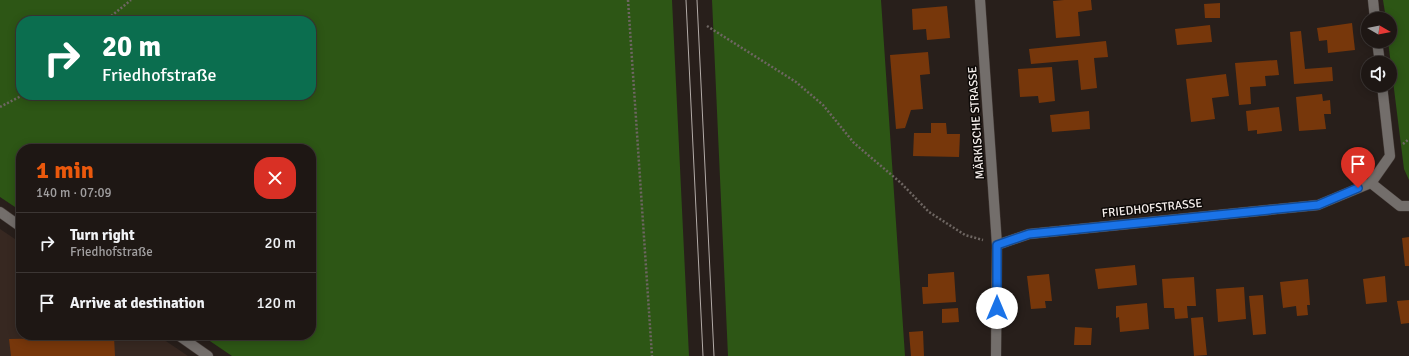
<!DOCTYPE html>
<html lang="en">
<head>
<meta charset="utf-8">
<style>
	body { margin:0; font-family:Signika,sans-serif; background:#2b2422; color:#f1f3f6; height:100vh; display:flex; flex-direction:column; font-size:15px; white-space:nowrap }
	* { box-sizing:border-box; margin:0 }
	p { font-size:13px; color:#a19fa0 }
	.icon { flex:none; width:22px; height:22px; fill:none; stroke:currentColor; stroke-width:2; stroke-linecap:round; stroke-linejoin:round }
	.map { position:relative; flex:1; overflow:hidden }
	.panel { position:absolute; left:16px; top:144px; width:300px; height:196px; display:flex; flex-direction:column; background:#1e1714; border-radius:16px; box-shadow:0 2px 10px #0003,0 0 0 1px #3c3634 }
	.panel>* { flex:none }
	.guide { position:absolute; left:16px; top:16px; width:300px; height:84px; border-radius:16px; box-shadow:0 2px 10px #0003,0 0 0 1px #3c3634; background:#0b6e4f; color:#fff; overflow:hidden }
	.needle { width:26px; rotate:99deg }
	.buttons { position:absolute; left:1361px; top:12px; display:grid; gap:8px }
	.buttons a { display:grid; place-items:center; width:36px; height:36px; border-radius:50%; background:#1e1714; box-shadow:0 2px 10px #0003,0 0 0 1px #3c3634; font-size:20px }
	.pin { position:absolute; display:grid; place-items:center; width:34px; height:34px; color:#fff; margin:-41px -17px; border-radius:50% 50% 50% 0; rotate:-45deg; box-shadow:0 0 4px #0007 }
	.pin .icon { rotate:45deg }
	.me { position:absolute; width:44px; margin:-22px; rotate:0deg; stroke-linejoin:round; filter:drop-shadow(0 0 3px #0008) }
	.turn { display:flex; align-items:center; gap:14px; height:84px; padding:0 20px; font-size:18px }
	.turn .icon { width:52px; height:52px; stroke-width:2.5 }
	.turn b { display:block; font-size:28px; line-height:34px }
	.round { display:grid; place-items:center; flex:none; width:42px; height:42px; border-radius:16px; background:#2b2422 }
	.headline { display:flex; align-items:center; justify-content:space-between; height:68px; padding:0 20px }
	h1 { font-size:24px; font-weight:700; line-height:30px; color:#ea580c }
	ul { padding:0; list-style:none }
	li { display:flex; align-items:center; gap:12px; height:60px; padding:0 20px; border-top:1px solid #3c3634 }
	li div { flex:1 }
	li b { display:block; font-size:15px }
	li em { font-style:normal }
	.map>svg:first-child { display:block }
	.built { fill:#372821 }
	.green { fill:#2d5615; fill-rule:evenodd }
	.building { fill:#77370b }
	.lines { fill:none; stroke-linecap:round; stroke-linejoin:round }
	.minor-casing { stroke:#453c38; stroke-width:11 }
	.path { stroke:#6e6662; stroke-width:2.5; stroke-dasharray:2 2; stroke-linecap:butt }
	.minor { stroke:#736e6b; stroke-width:10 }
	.tram { stroke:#b2aba7; stroke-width:1 }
	.route-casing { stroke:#114b97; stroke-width:10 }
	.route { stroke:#1a73e8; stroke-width:7 }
	.labels { text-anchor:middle; stroke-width:3; stroke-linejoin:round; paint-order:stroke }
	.street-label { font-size:12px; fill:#f7f0ed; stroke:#0e0a08 }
</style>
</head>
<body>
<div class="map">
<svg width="1409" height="356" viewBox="0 0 1409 356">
	<rect width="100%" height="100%" fill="#281f1b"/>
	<path class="built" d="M0,229L21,243V335H157L188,356H0Z"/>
	<path class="green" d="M0,0H672L689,356H232L201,335H311V149H21V211L0,197ZM21,21H311V95H21Z
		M712,0H881L905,356H728Z
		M1383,0H1409V180L1404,169L1388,41H1390V19H1386Z"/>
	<path class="building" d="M1064,0H1091L1092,10L1078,12L1080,36L1056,38L1053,1Z
		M1220,3V18H1205L1204,4Z
		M947,6L950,38L927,40L926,29L913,30L912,9Z
		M1352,23L1355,50L1328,53L1327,40L1319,41L1317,28Z
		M1210,25L1212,42L1177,45L1175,29Z
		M1301,31L1305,69L1332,67L1333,81L1294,84L1290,32Z
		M1106,41L1108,57L1094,58L1097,88L1081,90L1078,60L1031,64L1029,49Z
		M928,52L930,74L920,75L923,109L911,110L905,128L896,129L890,55Z
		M1277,60L1279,75L1265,76L1266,86L1250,87L1251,104L1239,105L1235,63Z
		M1052,67L1055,101L1039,103L1038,96L1020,97L1018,69Z
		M1226,74L1229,96L1212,98L1215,119L1191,122L1186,79Z
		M1322,94L1323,101L1330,100L1331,114H1324L1326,129L1299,131L1296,97Z
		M1279,107L1282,131L1257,134V130L1248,131L1246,111Z
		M1089,111L1090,129L1052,132L1050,115Z
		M931,123H946L947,134H960L959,157L913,156L914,133H931Z
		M1409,237V266H1405L1402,238Z
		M1135,265L1137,285L1098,289L1095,269Z
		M954,272L956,302L923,304L922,287H928V274Z
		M1049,274L1052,301H1045L1046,308L1031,309L1027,276Z
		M1385,276L1387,302L1366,304L1363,279Z
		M1194,277L1196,306H1187L1188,318L1175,319L1174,308H1164L1162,279Z
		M1308,279L1310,305H1307L1308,315L1297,316L1296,306L1283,308L1280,282Z
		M1244,287L1246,319L1218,322L1216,289Z
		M1263,295L1266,334L1253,335L1249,296Z
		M1409,300V323L1401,324L1397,301Z
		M1147,303L1149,329L1120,332L1119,317L1116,318V306Z
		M958,308L959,322L942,323V309Z
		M1203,317L1207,355L1194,356L1191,318Z
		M1075,327L1092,328L1091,345H1074Z
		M923,331L924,356H911L909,332Z
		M114,337L115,356H11L9,339Z"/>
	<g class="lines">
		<defs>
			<path id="minor" d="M980,0L997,245
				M1373,0L1375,19
				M1377,41L1380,63
				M1371,183L1390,156L1382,85
				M1371,183L1400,206H1409
				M0,212L21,227
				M178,335L208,356
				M996,356L997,245L1029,234L1318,205L1371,183"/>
		</defs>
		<use href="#minor" class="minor-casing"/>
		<path class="path" d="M628,0L652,356
			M105,21L131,0
			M707,26L796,82L823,105L854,143L901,183L929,212L965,235L983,240
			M0,107L23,95
			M1403,144L1409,139"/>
		<use href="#minor" class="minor"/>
		<path class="tram" d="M686,0L703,356
			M697,0L714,356"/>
	</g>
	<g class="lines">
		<defs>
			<path id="route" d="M997,308V245L1029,234L1318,205L1358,188"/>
		</defs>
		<use href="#route" class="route-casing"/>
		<use href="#route" class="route"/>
	</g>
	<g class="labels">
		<g class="street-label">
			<text transform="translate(976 123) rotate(-94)" y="4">MÄRKISCHE STRASSE</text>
			<text transform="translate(1152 208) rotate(-6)" y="4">FRIEDHOFSTRASSE</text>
		</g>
	</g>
</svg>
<div class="buttons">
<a><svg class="needle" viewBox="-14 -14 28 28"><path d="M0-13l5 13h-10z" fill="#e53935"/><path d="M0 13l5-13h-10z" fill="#a19fa0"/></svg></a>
<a><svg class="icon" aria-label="sound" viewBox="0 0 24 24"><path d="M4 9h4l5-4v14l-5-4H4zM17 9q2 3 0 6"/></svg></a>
</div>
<div class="pin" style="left:1358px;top:188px;background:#d93025"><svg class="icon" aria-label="arrive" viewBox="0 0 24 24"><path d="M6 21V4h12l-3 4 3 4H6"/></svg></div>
<svg class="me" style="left:997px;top:308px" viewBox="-20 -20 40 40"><circle r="19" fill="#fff"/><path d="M0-13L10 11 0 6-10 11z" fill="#1a73e8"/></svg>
<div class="guide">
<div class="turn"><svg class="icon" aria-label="right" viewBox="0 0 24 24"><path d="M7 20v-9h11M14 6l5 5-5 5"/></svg><div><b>20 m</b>Friedhofstraße</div></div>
</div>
<section class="panel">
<div class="headline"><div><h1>1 min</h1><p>140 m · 07:09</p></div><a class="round" style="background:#d93025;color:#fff"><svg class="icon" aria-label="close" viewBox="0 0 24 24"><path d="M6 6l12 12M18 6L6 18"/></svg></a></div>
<ul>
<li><svg class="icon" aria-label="right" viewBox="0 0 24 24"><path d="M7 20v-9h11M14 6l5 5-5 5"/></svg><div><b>Turn right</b><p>Friedhofstraße</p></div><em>20 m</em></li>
<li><svg class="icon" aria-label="arrive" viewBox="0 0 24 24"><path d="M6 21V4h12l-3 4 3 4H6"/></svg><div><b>Arrive at destination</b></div><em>120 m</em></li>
</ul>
</section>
</div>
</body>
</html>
